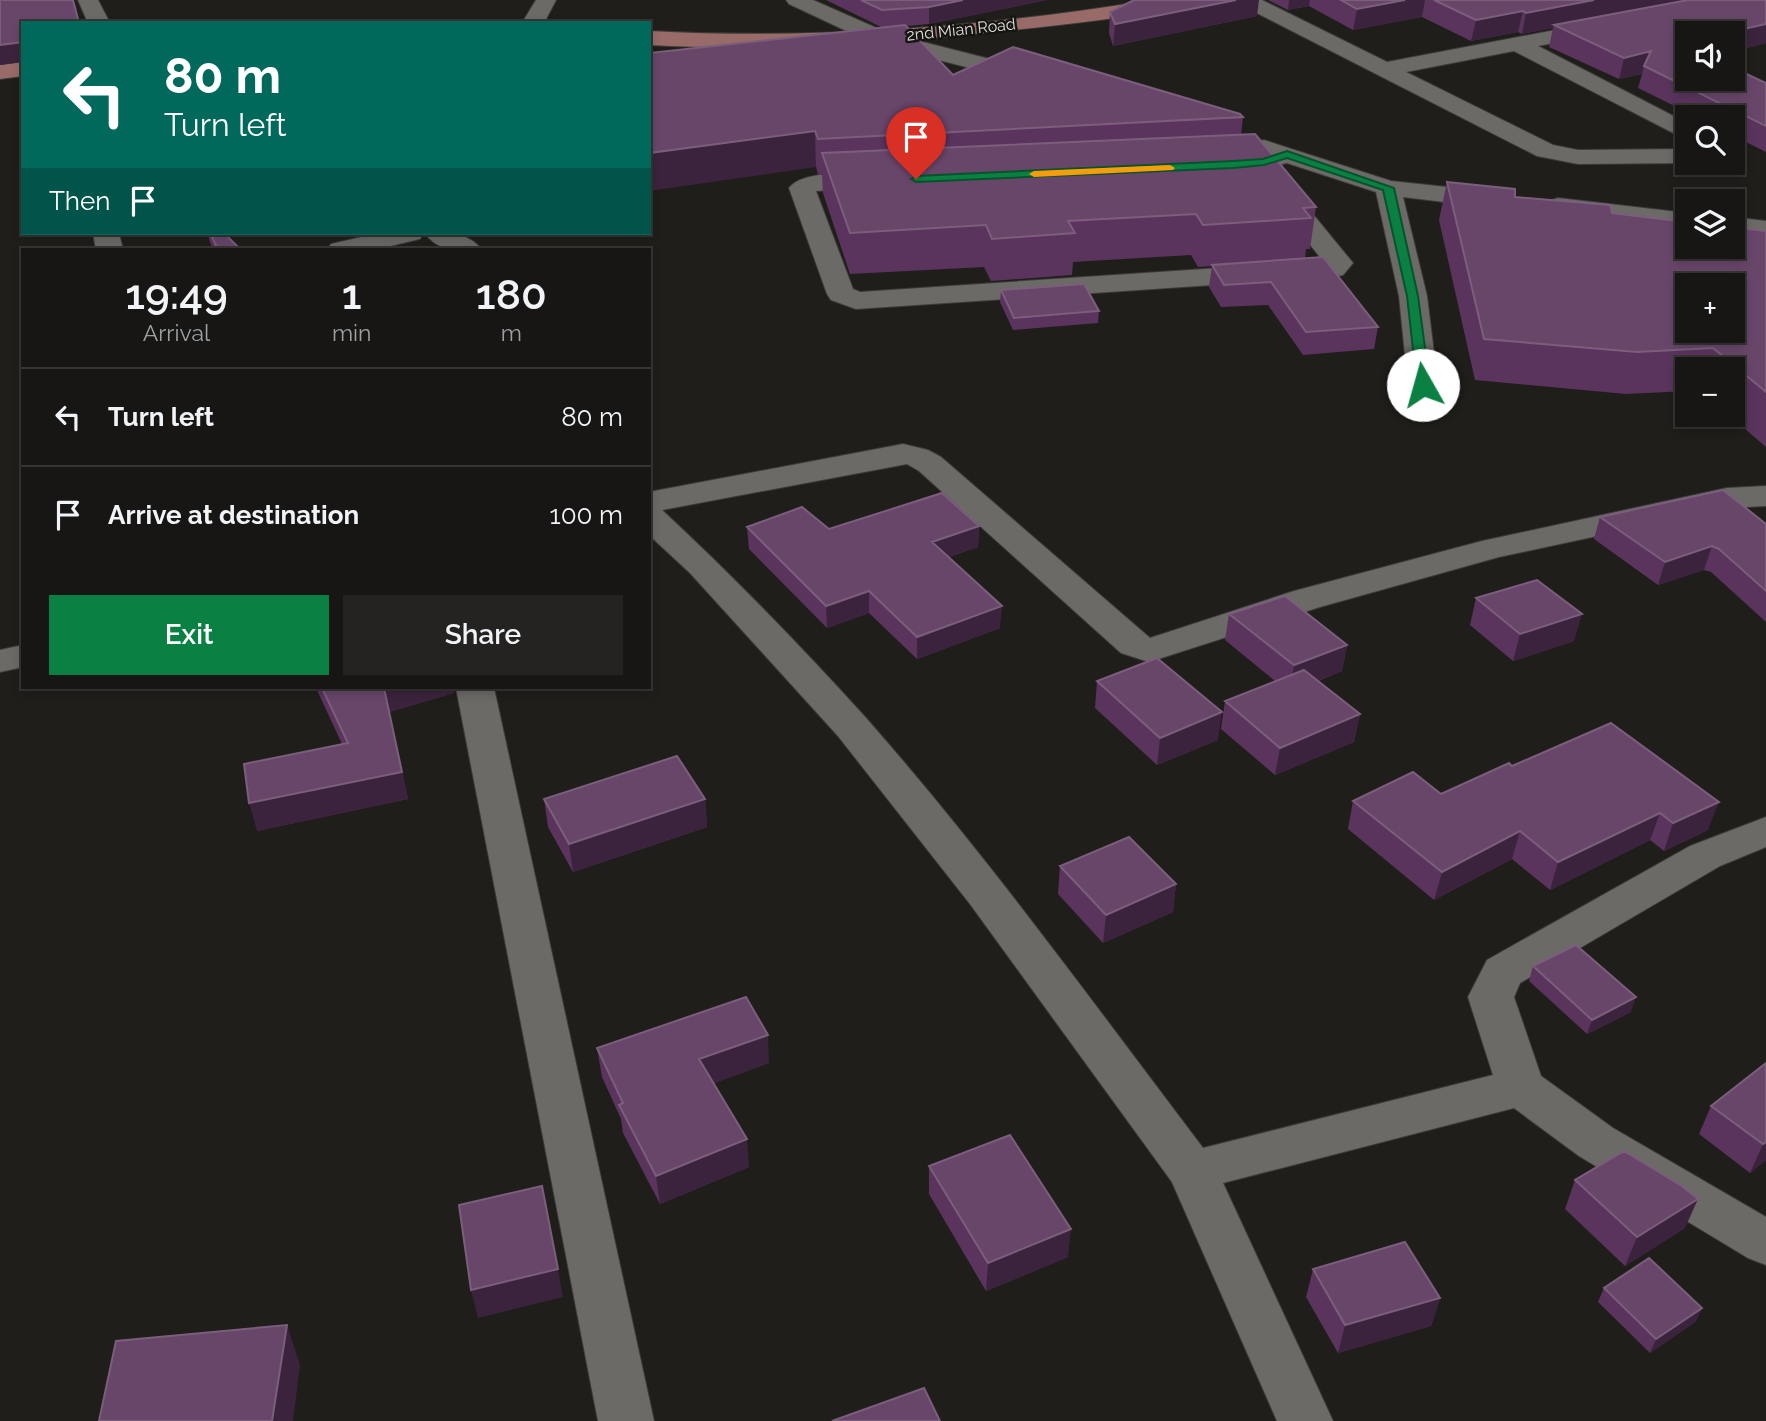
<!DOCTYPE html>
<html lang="en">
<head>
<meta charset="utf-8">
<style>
	body { margin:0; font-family:Raleway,sans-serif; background:#242322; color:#f1f3f6; height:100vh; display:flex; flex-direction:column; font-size:26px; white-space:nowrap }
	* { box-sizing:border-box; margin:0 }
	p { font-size:23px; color:#9e9fa0 }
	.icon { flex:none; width:38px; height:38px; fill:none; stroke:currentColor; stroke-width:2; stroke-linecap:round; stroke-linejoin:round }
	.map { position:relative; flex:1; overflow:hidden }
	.side { position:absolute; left:21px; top:248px; width:630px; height:441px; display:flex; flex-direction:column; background:#171614; border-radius:0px; box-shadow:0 4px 10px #0003,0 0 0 2px #363534 }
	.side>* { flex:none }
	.guide { position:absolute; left:21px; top:21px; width:630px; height:214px; border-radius:0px; box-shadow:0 4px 10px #0003,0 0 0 2px #363534; background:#00695c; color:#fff; overflow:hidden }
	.buttons { position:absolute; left:1675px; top:21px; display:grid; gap:14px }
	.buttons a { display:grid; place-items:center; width:70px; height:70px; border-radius:0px; background:#171614; box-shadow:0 4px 10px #0003,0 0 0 2px #363534; font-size:35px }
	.pin { position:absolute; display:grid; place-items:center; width:60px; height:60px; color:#fff; margin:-72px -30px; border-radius:50% 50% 50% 0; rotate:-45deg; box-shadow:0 0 7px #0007 }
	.pin .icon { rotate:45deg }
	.me { position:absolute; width:77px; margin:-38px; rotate:353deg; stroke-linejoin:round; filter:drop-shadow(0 0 5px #0008) }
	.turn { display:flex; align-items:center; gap:24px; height:147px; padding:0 28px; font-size:32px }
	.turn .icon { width:91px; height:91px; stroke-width:2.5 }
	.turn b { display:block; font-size:49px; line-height:60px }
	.then { display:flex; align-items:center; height:66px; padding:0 28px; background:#0003; gap:14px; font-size:26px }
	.eta { display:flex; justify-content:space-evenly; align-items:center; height:119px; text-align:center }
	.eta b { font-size:42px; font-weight:600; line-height:49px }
	.cta { display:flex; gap:14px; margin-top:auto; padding:14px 28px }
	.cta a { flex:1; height:80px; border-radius:0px; background:#0b8043; color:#fff; font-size:28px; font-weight:600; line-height:80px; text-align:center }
	.cta a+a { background:#242322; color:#f1f3f6 }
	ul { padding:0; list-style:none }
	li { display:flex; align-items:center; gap:21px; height:98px; padding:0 28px; border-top:2px solid #363534 }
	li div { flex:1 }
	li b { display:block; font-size:26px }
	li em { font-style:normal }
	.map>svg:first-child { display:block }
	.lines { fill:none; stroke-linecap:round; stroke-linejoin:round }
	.minor-casing { stroke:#3c3c3a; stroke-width:2 }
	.major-casing { stroke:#3c3c3a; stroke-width:2 }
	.minor { fill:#6b6a66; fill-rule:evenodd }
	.major { fill:#996b68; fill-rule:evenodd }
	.wall { fill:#5a345d }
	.shaded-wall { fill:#3c233d }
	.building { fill:#68466a; stroke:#7b5e7c; stroke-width:2; fill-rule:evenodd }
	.route { fill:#0b8043; stroke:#07532c; stroke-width:2 }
	.slow { fill:#f59e0b }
	.labels { text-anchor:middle; stroke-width:5; stroke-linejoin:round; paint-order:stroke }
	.far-street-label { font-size:16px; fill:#dfdfdd; stroke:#161512 }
</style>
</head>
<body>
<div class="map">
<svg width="1766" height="1421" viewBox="0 0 1766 1421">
	<rect width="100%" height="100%" fill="#1f1e1b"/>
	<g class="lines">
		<defs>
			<path id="minor" d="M78,0H98L110,23H88Z
				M536,0H556L544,23H522Z
				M786,0H813L888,33L1037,71L1040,76L1037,81L1029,83L872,43L789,4Z
				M1236,0H1262L1387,62L1603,21L1611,22L1614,27L1611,32L1538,46L1687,123V140L1514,51L1406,72L1553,145L1578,150L1687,149V163H1690L1578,164L1537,156L1239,4Z
				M1264,140L1391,181L1494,192L1503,195L1507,200L1503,205L1494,208L1403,197L1427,296L1438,385L1434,391L1423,394L1412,391L1408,385L1399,296L1376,192L1287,163L1258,170L1224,172L1215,170L1212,165L1215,160L1262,154L1252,147L1255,142Z
				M873,173L882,176L886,181L882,186L816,191L853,289L860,292L1323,261L1267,190L1271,185L1280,182L1289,185L1353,263L1343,275L1333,277L856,309L831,300L827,294L789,188C802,170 852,174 873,173Z
				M1558,198L1687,213V229L1549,211L1545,206L1549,201Z
				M1732,217L1766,221V237L1732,233Z
				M93,233H119L123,250H96Z
				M379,233H424L420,239L373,250H327L331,244Z
				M425,233C446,233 468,231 482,250C461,251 437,252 425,233Z
				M903,444L928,450L941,457L1150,638L1294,591L1482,541L1727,488L1766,486V506L1727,508L1499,557L1320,607L1149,662L1121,653L919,471L907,464L662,510C733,576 801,646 866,718C986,854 1093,1003 1203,1148L1493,1075L1468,997L1487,960L1690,846L1766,817V847L1720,866L1520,983L1514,997L1541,1076L1613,1128L1766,1217V1265L1748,1258L1579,1156L1514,1108L1223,1183L1333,1421H1277L1172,1182L970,904L838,736L690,573L649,535V492Z
				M23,645V667L0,672V650Z
				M456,688H494L654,1421H598Z"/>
			<path id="major" d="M1152,0H1197L1194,4L1187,6C1126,18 1064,25 1002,31C884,44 767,51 649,45V31C816,40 987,27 1152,0Z
				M23,62V76L0,79V65Z"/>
		</defs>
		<use href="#minor" class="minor-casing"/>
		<use href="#major" class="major-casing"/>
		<use href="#minor" class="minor"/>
		<use href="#major" class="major"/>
	</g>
	<path class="wall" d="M826,0H1047L929,24L906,26L953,75L1243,117L1241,135L1316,207L1310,249H1306L1305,259L1378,327L1374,349L1303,355L1268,305L1221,307L1209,287L1212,266L1198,267L1191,255L1073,262L1072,275L991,281L984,267L850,274L823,193L822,175H818L816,167L650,53L881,27Z
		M1268,0H1766V43L1732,52V33L1687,79L1766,83V152L1732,135V117H1697L1638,88L1642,74L1619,79L1549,47L1553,28L1522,34L1518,32L1471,41L1422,17L1353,30L1309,6L1288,10Z
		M1110,12L1257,16L1113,46L1109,33Z
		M1447,182L1515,197L1612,213L1766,231V447L1729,415H1732V369H1687V391L1626,394L1475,380L1439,220Z
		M207,233H224L241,250H213L210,242Z
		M1001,290L1099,311L1098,323L1013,330L1000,302Z
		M1600,517L1766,524V622L1711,572L1704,570L1658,585L1594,539Z
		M979,526L978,547L949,557L1000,628L917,659L869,613L827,628L749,549L747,527L829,529Z
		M1476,598L1574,641L1513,661L1470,625Z
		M1229,614L1347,645L1342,671L1318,681L1360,714L1354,742L1275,775L1221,729L1225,701L1275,681L1225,640Z
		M1097,681L1218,740L1157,765L1095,708Z
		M316,688H454V693L389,712L408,799L257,831L342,744Z
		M1611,723L1708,830L1664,851L1650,840L1550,890L1512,859L1434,900L1348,829L1353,801L1441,794L1512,766Z
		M544,799H705L707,827L573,872L548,827Z
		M1060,866L1176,884L1173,912L1103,943L1058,894Z
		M1533,966L1631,1012L1587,1034L1529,981Z
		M597,1048L769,1063L714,1083L749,1167L660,1204L623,1133L621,1119L602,1077Z
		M1766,1063V1160L1750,1173L1699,1134L1711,1106Z
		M929,1166L1068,1257L986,1291L929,1194Z
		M1575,1180L1685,1228L1625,1266L1565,1209Z
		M1313,1269L1440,1298L1431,1326L1338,1353L1306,1297Z
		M1604,1288L1702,1308L1695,1322L1650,1353L1598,1302Z"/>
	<path class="shaded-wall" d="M963,0H1047L929,24V7Z
		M1236,0H1259L1257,16L1113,46L1115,24Z
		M1289,0H1310L1309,6L1288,10Z
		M1405,0H1425L1422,17L1353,30L1357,9Z
		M1594,0H1699L1554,25L1553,28L1522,34L1526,13Z
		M1523,11L1518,32L1471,41L1476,20Z
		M1766,24V43L1732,52V33H1726Z
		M23,42V62L0,65V45Z
		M1651,51L1644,66L1642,74L1619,79L1624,58Z
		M815,131L816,167L649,191V153Z
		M979,526L978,547L931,563L932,542Z
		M1712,546L1704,570L1658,585L1665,562Z
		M869,591V613L827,628L826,606Z
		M1002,606L1000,628L917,659V637Z
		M1582,614L1574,641L1513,661L1520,634Z
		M1347,645L1342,671L1289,692L1294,665Z
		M384,688H454V693L389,712Z
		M1222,712L1218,740L1157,765L1160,738Z
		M1360,714L1354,742L1275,775L1280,748Z
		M402,772L408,799L257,831L249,803Z
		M705,799L707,827L573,872L569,844Z
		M1719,802L1708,830L1664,851L1673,823Z
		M1660,813L1650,840L1550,890L1558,862Z
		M1520,831L1512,859L1434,900L1442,872Z
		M1176,884L1173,912L1103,943L1106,915Z
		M1636,997L1631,1012L1587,1034L1592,1020Z
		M768,1035L769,1063L702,1088L699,1059Z
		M747,1139L749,1167L660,1204L656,1176Z
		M1766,1142V1160L1750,1173L1763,1144Z
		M1698,1199L1685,1228L1625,1266L1637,1237Z
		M1071,1229L1068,1257L986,1291L988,1263Z
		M558,1269L563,1297L478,1318L471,1290Z
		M1440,1298L1431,1326L1338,1353L1345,1325Z
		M1702,1308L1695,1322L1650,1353L1656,1339Z
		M287,1325L300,1365L293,1421H272Z"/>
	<path class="building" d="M0,0H73L79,23H23V42L0,45Z
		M861,0H963L929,7L882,10Z
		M1134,0H1236L1115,24L1110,12Z
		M1341,0H1405L1357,9Z
		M1434,0H1594L1526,13L1523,11L1476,20Z
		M1688,0H1766V24L1726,33H1687V42L1682,44L1687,46V79H1732V67L1766,83V126L1644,66L1651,51L1624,58L1554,25Z
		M905,25L953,75L1013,47L1240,114L1243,117L818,139L815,131L649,153V51L650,53Z
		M1255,134L1316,207L1303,208L1311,218L1203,225L1196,214L1068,221L1075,233L992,239L986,225L850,233L822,153Z
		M1447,182L1515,189V197L1610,205L1612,213L1687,222V247H1732V227L1766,231V392L1713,348L1637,352L1484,339ZM1687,285H1732V331H1687Z
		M210,233H224L241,250H218Z
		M1323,257L1378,327L1306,332L1271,282L1224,285L1212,265Z
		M1084,284L1099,311L1014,318L1001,290Z
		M1723,490L1766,524V591L1719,549L1712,546L1665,562L1600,517Z
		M942,493L979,526L932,542L1002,606L917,637L869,591L826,606L747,527L802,507L829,529Z
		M1537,580L1582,614L1520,634L1476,598Z
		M1285,596L1347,645L1294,665L1229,614Z
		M1157,658L1222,712L1160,738L1097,681Z
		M1304,670L1360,714L1280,748L1225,701Z
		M322,688H384L402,772L249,803L244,764L348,743Z
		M1611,723L1719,802L1673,823L1660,813L1558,862L1520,831L1442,872L1353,801L1413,772L1441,794L1509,763L1512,766Z
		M677,756L705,799L569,844L544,799Z
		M1129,837L1176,884L1106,915L1060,866Z
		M1576,945L1636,997L1592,1020L1533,966Z
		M746,997L768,1035L699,1059L747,1139L656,1176L619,1105L623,1103L597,1048Z
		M1766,1063V1142L1763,1144L1711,1106Z
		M1010,1135L1071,1229L988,1263L929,1166Z
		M1624,1151L1682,1186L1698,1199L1637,1237L1575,1180Z
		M542,1186L558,1269L471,1290L459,1205Z
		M1405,1242L1440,1298L1345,1325L1313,1269Z
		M1649,1258L1702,1308L1656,1339L1604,1288Z
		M287,1325L272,1421H99L116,1341Z
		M924,1388L940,1421H832Z"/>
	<path class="route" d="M1287,151L1394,188L1418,296L1430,385L1428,388L1423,389L1417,385L1407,296L1383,190L1287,158L1264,165L1233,168L916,182L911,179L916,176L1233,161L1263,159Z"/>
	<path class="slow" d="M1170,165L1175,168L1173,170L1034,177L1029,174L1034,171Z"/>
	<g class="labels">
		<g class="far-street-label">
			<text transform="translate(961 29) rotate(-6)" y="6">2nd Mian Road</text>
		</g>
	</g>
</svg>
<div class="buttons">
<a><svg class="icon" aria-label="sound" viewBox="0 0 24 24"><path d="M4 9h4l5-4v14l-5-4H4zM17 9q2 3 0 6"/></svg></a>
<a><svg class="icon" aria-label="search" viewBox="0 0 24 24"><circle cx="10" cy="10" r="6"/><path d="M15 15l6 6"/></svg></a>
<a><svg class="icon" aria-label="layers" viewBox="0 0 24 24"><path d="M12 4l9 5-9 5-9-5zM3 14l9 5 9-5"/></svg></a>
<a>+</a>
<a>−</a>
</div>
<div class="pin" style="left:916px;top:179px;background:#d93025"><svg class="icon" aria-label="arrive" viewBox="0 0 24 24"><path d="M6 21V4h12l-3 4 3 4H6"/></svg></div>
<svg class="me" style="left:1423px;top:385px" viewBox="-20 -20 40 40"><circle r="19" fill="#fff"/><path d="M0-13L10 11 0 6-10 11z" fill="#0b8043"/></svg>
<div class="guide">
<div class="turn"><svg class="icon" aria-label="left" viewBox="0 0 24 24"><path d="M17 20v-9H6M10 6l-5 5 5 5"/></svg><div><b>80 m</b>Turn left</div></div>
<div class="then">Then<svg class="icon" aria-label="arrive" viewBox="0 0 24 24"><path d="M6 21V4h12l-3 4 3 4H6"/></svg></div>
</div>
<section class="side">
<div class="eta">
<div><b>19:49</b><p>Arrival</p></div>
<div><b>1</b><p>min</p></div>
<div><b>180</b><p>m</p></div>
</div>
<ul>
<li><svg class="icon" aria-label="left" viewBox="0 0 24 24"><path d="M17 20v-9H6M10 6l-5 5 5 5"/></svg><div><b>Turn left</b></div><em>80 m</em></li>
<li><svg class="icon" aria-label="arrive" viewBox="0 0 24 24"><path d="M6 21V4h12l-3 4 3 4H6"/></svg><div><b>Arrive at destination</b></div><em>100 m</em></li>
</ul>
<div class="cta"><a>Exit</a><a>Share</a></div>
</section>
</div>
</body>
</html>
